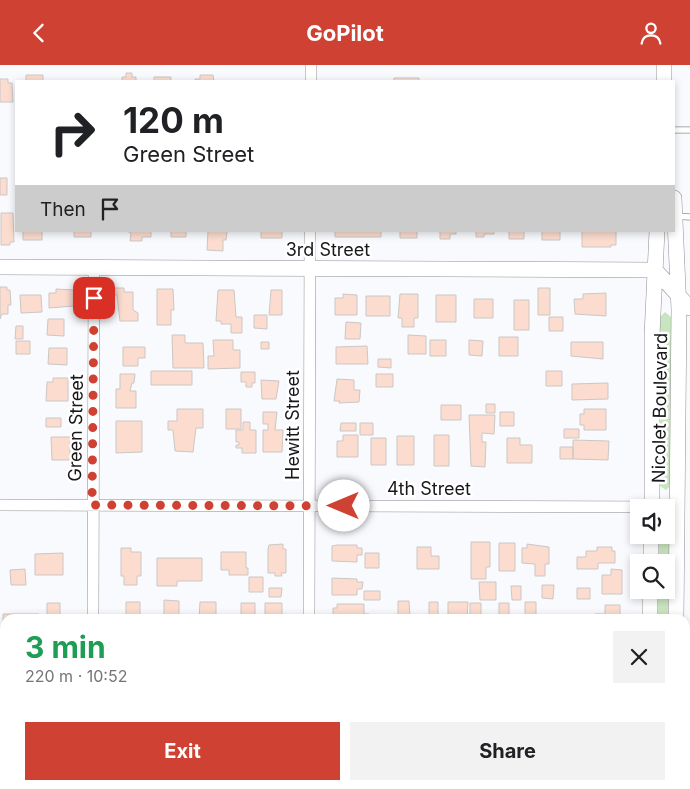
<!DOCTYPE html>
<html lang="en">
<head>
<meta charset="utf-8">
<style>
	body { margin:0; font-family:Inter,sans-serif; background:#f2f2f2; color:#202124; height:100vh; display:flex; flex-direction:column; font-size:19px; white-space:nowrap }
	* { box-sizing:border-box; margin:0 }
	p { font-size:16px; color:#757577 }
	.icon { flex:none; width:28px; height:28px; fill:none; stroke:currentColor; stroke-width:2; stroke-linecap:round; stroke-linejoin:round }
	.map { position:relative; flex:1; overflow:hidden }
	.panel { position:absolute; left:0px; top:549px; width:690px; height:176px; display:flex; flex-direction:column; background:#fff; border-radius:15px 15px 0 0; box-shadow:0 2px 8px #0003 }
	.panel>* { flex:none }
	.banner { position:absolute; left:15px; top:15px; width:660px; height:152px; border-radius:0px; box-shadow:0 2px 8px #0003; background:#fff; color:#202124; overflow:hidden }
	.buttons { position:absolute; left:630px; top:434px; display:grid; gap:10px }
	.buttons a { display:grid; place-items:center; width:45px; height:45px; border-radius:0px; background:#fff; box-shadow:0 2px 8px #0003; font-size:25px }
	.pin { position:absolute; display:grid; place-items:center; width:42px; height:42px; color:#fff; margin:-21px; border-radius:10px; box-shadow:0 2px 8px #0006 }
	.me { position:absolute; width:55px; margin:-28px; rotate:270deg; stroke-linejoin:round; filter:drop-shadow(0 0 4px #0008) }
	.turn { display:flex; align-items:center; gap:18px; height:105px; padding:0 25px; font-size:22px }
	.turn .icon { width:65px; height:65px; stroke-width:2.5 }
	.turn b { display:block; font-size:35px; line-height:42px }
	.then { display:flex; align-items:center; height:48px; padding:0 25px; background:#0003; gap:10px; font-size:19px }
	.round { display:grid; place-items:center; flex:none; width:52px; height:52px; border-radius:0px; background:#f2f2f2 }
	.summary { display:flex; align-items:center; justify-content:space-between; height:85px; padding:0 25px }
	h1 { font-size:30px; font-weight:700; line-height:38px; color:#1e9e55 }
	.cta { display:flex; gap:10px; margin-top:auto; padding:10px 25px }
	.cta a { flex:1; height:58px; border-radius:0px; background:#cf4233; color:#fff; font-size:20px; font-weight:700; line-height:58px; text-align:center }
	.cta a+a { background:#f2f2f2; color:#202124 }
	header { display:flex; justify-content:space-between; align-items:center; height:65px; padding:0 25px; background:#cf4233; color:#fff; font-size:22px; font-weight:700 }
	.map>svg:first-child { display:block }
	.green { fill:#c9e5bf }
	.building { fill:#fbdccf; stroke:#cbc7c5 }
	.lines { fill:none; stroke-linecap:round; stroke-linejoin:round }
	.lane-casing { stroke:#909094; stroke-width:7 }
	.street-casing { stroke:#909094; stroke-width:12 }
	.secondary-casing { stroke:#909094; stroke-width:16 }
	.lane { stroke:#fff; stroke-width:5.5 }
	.street { stroke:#fff; stroke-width:11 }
	.secondary { stroke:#fff; stroke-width:15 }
	.route { stroke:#cf4233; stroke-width:9; stroke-dasharray:0 16.2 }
	.labels { text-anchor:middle; stroke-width:5; stroke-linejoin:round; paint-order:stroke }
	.street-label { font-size:18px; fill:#18181a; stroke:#fff }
</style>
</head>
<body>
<header><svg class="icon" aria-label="back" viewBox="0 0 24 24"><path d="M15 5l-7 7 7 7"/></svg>GoPilot<svg class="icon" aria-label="person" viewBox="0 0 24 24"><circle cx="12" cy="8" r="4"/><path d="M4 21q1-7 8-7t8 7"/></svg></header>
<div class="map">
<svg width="690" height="724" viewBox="0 0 690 724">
	<rect width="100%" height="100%" fill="#f9fafe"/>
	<path class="green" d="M665,247L671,252V420L666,425L660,421V252Z
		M666,458L670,461V554H658V525H666V498L658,497V470H666Z"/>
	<path class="building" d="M126,8H132V12H136V16H122V12H126Z
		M26,10H43V16H26Z
		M200,10H213L214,16H195V14H200Z
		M154,12H171V16H154Z
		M394,13H419V16H394Z
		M0,14H8V18H12L13,37H0Z
		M0,113H7V130H0Z
		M1,148H13L14,177H10V180H1Z
		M23,166H42V175H23Z
		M74,166H91V172H74Z
		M127,166H151V172H142V176H130L131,168Z
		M171,166H186V172H171Z
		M208,166H227L226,175H223V186L207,185Z
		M261,166H282V173H261Z
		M335,166H381V172H335Z
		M400,166H417V173H400Z
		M440,166H456V169H450V174H440Z
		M476,166H494V169H484V172H476Z
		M509,166H524V174H509Z
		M542,166H560V175H542Z
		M582,166H616V180H611V182H582Z
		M0,222H7V225H10L11,240H8V249H2L0,254Z
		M114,223H124V227H133V245L138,248V256H120L117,230H114Z
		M538,223H550V250H538Z
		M56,224L74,225V241L49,243V228H56Z
		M157,224H173L174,245H171V260H157Z
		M218,225H234L236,252H242V268H231V259H221V256H216Z
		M271,225H282V250H269Z
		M606,228V251L575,249L574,234H583V229Z
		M343,229L357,230V250H335V233H343Z
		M400,229H418V253H414V262H402V253H398Z
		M20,230H41L42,247L21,248Z
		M436,230H456V257H436Z
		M366,231H390V251H366Z
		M474,234H493V253H474Z
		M514,235H529V265H514Z
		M254,250H267V264L254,263Z
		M549,252H563V266H549Z
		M48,254H64V271L47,270Z
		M346,257L361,258L360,274H345Z
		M16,261H23V274H15Z
		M172,270H185V278H203L204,303H173Z
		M408,270L426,271V289H408Z
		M499,272H518V291H499Z
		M213,275H233V285H240V303L208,304V291H214Z
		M430,275H446V291H430Z
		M469,275L483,276L482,291L469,290Z
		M16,276H30V289H16Z
		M261,277H269V284H261Z
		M571,277H603V294L571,291Z
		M367,281L368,299H336V282Z
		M123,282H145V293H138V301H123Z
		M49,283H67V300L48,299Z
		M378,294H391V303L378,302Z
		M151,306H192V320H151Z
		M546,306H562V321H546Z
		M241,307H255V318H252V322H246V317H241Z
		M120,309H135L134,318H132L130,326H136V343H116V324H120Z
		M376,309H393V322H376Z
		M53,313H68V336H46L47,317H53Z
		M337,314L354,315V325H360L359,337L339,338L340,336H334Z
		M261,315L279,316L276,334H262Z
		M608,318V334L572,335V319Z
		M486,339H495V348H486Z
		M441,340H461V355H441Z
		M177,344H203V363H196L193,387L175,386L173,365H168V356H177Z
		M226,344H241V364H226Z
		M584,344H606V365H584V360H580V349H584Z
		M263,347H277L275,365H283L282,387H263V365H268V359H263Z
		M500,347H514V361H500Z
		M469,350H495L494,369L482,368V377H486L485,402L471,401Z
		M46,353H61V362H46Z
		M116,356H142V387L116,388Z
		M243,357H250V365H256V388H242V383H236V380H239V377H236V365H243Z
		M341,358H356V366H340Z
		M360,358H373V370H360Z
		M564,364H579V373H564Z
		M343,370H358V392H337V376H343Z
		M434,370H449V401H434Z
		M397,371H414V400H397Z
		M51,372H70V395H52Z
		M371,373H386V400H371Z
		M507,373H520V380H532V398H507Z
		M573,375L609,376L608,395L573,394Z
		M560,382H573V394H560Z
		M471,477H490V502H486V514H471Z
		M499,478H515V506H499Z
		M283,479V484H286V508H281L282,511H275V508H268V484L269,480Z
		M527,479L549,482V499H545V511H535V499L522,498V483H527Z
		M337,480H357V483H362V490H357V497L332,496V481Z
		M417,482H431V491H439V504H417Z
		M597,482H612V486H615V498H598V504H577V492H586V486H597Z
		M121,483H131V487H141V511H137V520H124V511H121Z
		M221,487H246V503H248V510H229V505H221Z
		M63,488V510H35V489Z
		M365,488H379V503H365Z
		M157,493H202V516H177V521H157Z
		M25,504L26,520H11L10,505Z
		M611,504L622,505V529H602V510H611Z
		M249,512H263V527H249Z
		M332,513L357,514V517H363L362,524H357V530H332Z
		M479,517H496V535H480Z
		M542,520H554L553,534L542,533Z
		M511,521H521V535H512Z
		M269,523H282L281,532H269Z
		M577,523H590V534H577Z
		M364,526H380V535H364Z
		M164,535L179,536V551H164Z
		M398,536H409L410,552H398Z
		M126,537H140V550H126Z
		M200,537H216V554H199Z
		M429,537H438V553H429Z
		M448,537H468L467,553H448Z
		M525,537H536V553H525Z
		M47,538H60V552L47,554Z
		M241,538H255V551H241Z
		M265,538H282V552H265Z
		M470,538H481V552H470Z
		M499,538H509V552H499Z
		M337,539H364V549H369V554H333V543H337Z
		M605,540H620V554H595V549H605Z
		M3,549H39V554H5V582H0V562H3Z
		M145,720H162V724H145Z
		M596,720H615V724H596Z
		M334,721H350L349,724H334Z"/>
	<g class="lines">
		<defs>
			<path id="lane" d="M674,65H690
				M675,151L690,152"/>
			<path id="street" d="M311,16V0
				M0,440L677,442
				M93,554L94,202
				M309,554L310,166
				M0,619H5
				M685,619H690
				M92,724V720
				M309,724V720"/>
			<path id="secondary" d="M664,16V0
				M674,133L679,245L676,554
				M0,202L655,205
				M655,205L690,243
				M652,442V270L657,166
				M651,498V470
				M650,554V525
				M650,720V724
				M675,724V720"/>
		</defs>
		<use href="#lane" class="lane-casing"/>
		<use href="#street" class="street-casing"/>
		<use href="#secondary" class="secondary-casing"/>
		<use href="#lane" class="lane"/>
		<use href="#street" class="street"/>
		<use href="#secondary" class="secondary"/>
	</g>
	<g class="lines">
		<path class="route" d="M94,233L92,440L344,441"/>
	</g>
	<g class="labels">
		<g class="street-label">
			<text x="328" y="191">3rd Street</text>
			<text transform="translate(660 343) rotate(-89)" y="6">Nicolet Boulevard</text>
			<text transform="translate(293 360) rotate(-90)" y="6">Hewitt Street</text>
			<text transform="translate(76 363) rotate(-89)" y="6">Green Street</text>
			<text x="429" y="430">4th Street</text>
		</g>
	</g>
</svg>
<div class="buttons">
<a><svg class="icon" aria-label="sound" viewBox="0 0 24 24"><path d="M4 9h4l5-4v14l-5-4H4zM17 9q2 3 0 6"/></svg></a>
<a><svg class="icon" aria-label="search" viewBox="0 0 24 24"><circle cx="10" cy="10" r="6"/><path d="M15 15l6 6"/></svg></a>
</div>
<div class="pin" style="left:94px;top:233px;background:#d93025"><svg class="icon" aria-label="arrive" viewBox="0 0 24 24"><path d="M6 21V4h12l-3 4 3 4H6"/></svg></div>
<svg class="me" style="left:344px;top:441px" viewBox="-20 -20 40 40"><circle r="19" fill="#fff"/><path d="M0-13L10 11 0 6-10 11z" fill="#cf4233"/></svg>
<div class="banner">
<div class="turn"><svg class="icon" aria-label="right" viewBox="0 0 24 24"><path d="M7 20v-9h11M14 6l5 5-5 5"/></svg><div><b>120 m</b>Green Street</div></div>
<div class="then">Then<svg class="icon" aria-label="arrive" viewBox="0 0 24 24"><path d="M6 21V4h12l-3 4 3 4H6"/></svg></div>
</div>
<section class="panel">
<div class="summary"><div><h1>3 min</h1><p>220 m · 10:52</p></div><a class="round"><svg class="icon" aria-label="close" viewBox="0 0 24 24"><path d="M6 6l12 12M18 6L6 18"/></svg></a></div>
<div class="cta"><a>Exit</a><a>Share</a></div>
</section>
</div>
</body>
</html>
